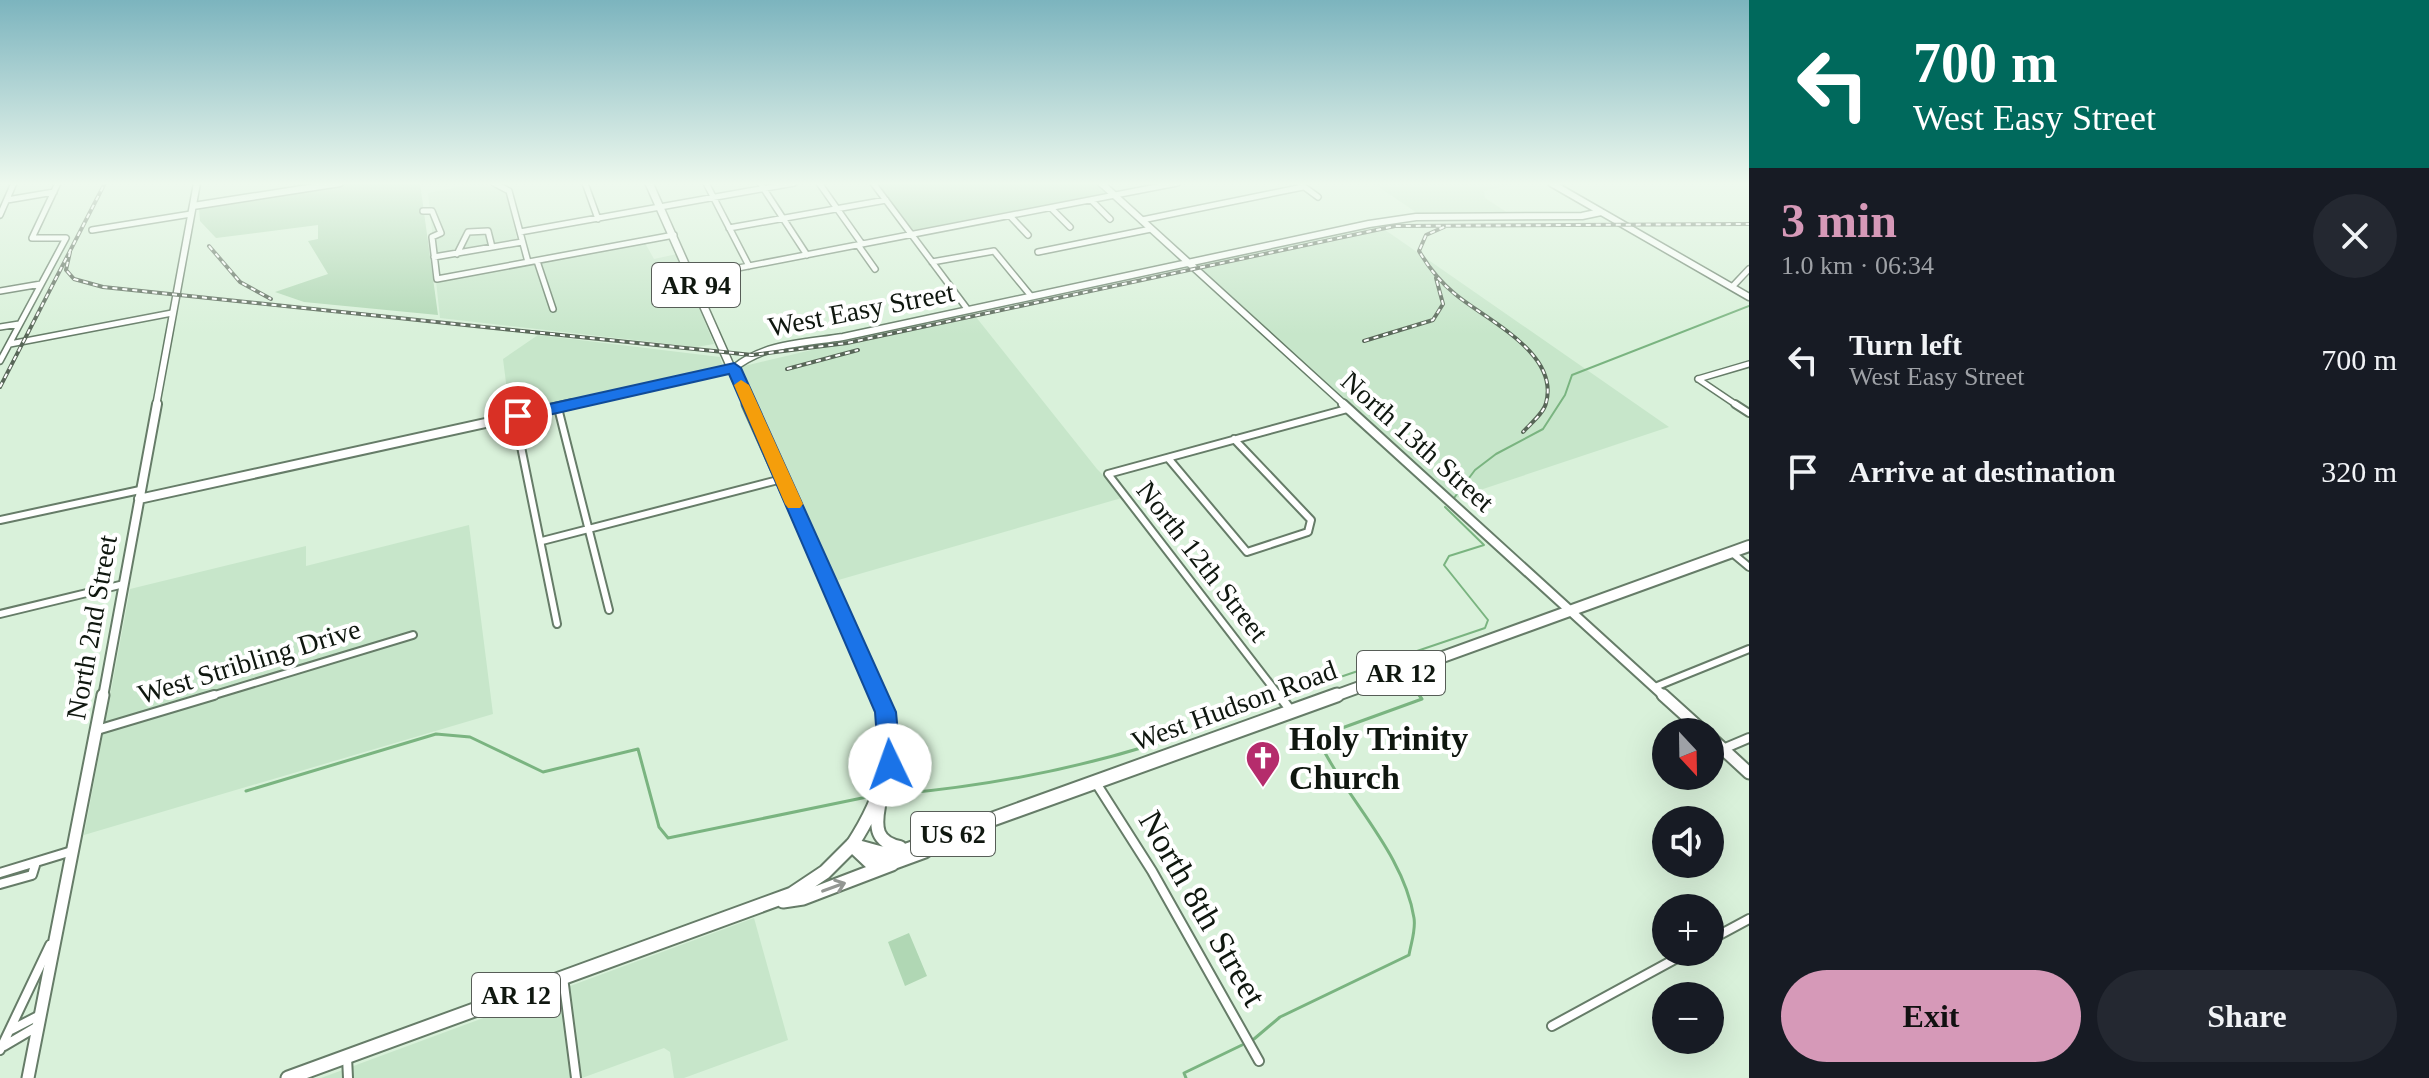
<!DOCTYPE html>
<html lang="en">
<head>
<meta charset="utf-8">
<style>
	body { margin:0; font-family:Georgia,serif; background:#242831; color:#f1f3f6; height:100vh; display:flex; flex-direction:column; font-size:30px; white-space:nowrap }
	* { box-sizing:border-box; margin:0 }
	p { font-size:26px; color:#9ea1a6 }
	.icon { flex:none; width:44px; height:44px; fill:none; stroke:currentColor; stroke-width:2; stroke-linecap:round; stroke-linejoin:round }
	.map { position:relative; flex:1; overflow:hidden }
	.side { display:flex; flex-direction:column; background:#171b24; width:680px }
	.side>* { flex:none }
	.guide { background:#00695c; color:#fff; overflow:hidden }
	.needle { width:52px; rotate:158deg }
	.fabs { position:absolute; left:1652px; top:718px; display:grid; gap:16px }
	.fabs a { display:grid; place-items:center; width:72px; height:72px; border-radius:50%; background:#171b24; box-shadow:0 8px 32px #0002; font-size:40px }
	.pin { position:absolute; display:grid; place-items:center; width:68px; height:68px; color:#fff; margin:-34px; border:4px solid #fff; border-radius:50%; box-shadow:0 2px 8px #0007 }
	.me { position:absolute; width:88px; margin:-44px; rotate:357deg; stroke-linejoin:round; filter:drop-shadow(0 0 6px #0008) }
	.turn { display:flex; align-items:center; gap:28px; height:168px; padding:0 32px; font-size:36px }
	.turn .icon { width:104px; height:104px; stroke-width:2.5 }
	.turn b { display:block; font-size:56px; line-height:68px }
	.round { display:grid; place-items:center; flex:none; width:84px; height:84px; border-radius:42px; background:#242831 }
	.summary { display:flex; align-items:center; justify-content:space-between; height:136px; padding:0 32px }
	h1 { font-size:48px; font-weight:600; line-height:60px; color:#d699b8 }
	.action { display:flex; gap:16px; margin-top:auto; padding:16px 32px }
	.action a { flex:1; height:92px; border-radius:48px; background:#d699b8; color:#111; font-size:32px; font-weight:600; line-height:92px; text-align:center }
	.action a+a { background:#242831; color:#f1f3f6 }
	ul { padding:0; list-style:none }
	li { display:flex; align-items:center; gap:24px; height:112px; padding:0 32px }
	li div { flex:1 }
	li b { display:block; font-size:30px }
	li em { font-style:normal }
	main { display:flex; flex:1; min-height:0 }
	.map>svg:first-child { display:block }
	.built { fill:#c7e6ca }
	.green { fill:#b0d7b4 }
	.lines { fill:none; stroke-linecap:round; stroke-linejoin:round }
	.stream-far1 { stroke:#7ab480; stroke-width:2 }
	.stream { stroke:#7ab480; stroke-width:3 }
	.street-far2-casing { stroke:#667c68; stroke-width:8 }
	.street-far1-casing { stroke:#667c68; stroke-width:10 }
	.street-casing { stroke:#667c68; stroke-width:12 }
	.secondary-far2-casing { stroke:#667c68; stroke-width:9 }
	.secondary-far1-casing { stroke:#667c68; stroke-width:12 }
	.secondary-casing { stroke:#667c68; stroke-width:15 }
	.primary-far2-casing { stroke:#667c68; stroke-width:10 }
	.primary-far1-casing { stroke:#667c68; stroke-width:13 }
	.primary-casing { stroke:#667c68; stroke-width:16 }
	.highway-far1-casing { stroke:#667c68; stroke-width:14 }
	.highway-casing { stroke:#667c68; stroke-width:17 }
	.street-far2 { stroke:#fff; stroke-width:5 }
	.street-far1 { stroke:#fff; stroke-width:6 }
	.street { stroke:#fff; stroke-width:8 }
	.secondary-far2 { stroke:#fff; stroke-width:6 }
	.secondary-far1 { stroke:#fff; stroke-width:8 }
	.secondary { stroke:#fff; stroke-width:11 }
	.primary-far2 { stroke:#fff; stroke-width:7 }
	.primary-far1 { stroke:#fff; stroke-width:9 }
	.primary { stroke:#fff; stroke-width:12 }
	.highway-far1 { stroke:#fff; stroke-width:10 }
	.highway { stroke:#fff; stroke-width:13 }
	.rail-casing { stroke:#586658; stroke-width:4 }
	.rail { stroke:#fff; stroke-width:2; stroke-dasharray:5; stroke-linecap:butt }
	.oneway { stroke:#939793 }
	.route { fill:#1a73e8; stroke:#114b97; stroke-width:2 }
	.slow { fill:#f59e0b }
	.labels { text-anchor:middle; stroke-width:8; stroke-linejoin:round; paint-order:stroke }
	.shield { fill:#fff; stroke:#575d57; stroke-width:2 }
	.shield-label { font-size:26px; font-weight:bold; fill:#0f170f }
	.street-label { font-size:28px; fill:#0f170f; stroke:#fff }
	.near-poi-label { font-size:34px; font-weight:bold; fill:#0f170f; stroke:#fff; text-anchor:start }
	.near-street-label { font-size:34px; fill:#0f170f; stroke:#fff }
</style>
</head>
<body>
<main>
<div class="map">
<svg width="1749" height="1078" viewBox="0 0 1749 1078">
	<rect width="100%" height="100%" fill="#d9f1da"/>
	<path class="built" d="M477,183L506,191L518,244L435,259L428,193Z
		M1373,183H1517L1484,191L1485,198L1511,215H1420Z
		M1378,225L1669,427L1453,499L1195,264Z
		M645,243L654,259L677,254L714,344L696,347L440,318L436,281Z
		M972,312L1097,469L1125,497L835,581L740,367Z
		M538,335L720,357L723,367L510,414L503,359Z
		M469,525L493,714L84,835L130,589L306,546V566Z
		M754,918L788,1040L684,1078H674L670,1052L664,1048L582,1078H321Z"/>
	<path class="green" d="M343,183H420L438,315L304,302L275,292L328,274L308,241L318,239V225L216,238L200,221L199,209L203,207Z
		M873,183H1101L1115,196L913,234Z
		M909,933L927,976L905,986L888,942Z"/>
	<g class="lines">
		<path class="stream-far1" d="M1454,498L1475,470L1496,454L1543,429L1565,395L1572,375L1749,306
			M1410,682L1420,697
			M1287,695L1485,628L1488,620L1444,565L1449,556L1484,545L1445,507"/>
		<path class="stream" d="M1225,719L1274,699
			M246,791L436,734L470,737L543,772L638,749L659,827L668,838L867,797
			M898,794C1008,784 1112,762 1215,723
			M1254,1039L1280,1017L1409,955C1411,943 1416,930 1414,918C1404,855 1351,804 1323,749L1342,728L1422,699L1419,695
			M1186,1078L1184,1073L1242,1045"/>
		<defs>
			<path id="street-far2" d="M494,183L509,191L528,262
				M585,183L598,219
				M706,183L749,266
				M760,183L807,255
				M819,183L862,244
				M873,183L968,310
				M1299,183L1318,197
				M7,200L54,192
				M1091,200L1110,219
				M1051,208L1070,227
				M423,211H432L441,233L432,237L437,279L674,235
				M0,215L14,183
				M1010,216L1028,235
				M1142,220L1303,187
				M729,228L886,200
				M92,230L191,214
				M520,232L794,183
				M858,245L875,269
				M1038,252L1151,229
				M457,254L468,232L488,231L492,247
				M434,257L522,242
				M537,261L553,309
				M932,262L994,251L1031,296
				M692,277L1177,183
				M1732,287L1749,269
				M0,291L41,284
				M0,327L19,324
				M10,344L172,313
				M0,361L66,238H32L58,183
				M1698,379L1738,406
				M1698,379L1749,364"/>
			<path id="street-far1" d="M1735,404L1749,413
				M558,408L609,610
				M515,417L557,624
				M1168,458L1247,552L1308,532L1311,520L1234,439
				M0,520L140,490
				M542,541L782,479
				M1731,552L1749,567
				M0,614L124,584
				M1655,687L1749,649
				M208,697L413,635
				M1280,697L1108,474L1347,409"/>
			<path id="street" d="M1279,695L1292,712
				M97,730L214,695
				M1723,749L1749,738
				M1096,783L1152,871L1259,1061
				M0,873L72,851
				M0,884L32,875L36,862
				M1710,940L1749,919
				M563,977L576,1078
				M1552,1026L1688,952
				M11,1030L40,1015
				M4,1046L38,1026
				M0,1050L50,945
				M347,1057L348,1078"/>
			<path id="secondary-far2" d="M1101,183L1346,406
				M1551,183L1749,297
				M193,206L340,183
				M156,406L197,183
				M563,406L734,368C765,343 805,343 843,337L1369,224L1416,217L1582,216L1601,212"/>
			<path id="secondary-far1" d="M1343,404L1665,697
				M139,499L572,404
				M103,697L157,404"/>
			<path id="secondary" d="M1663,695L1704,732
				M1710,737L1749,773
				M28,1078L103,695"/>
			<path id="primary-far2" d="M649,183L748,406"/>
			<path id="primary-far1" d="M747,404L878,697"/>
			<path id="primary" d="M879,806C875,828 876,842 900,847
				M852,845C882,799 901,748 877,695"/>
			<path id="highway-far1" d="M1332,697L1749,546"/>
			<path id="highway" d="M852,845L881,853L904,851L1337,695
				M852,845L870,862H895L925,851
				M783,901L803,898L892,864
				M288,1078L792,894L825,872L852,845"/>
		</defs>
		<use href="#street-far2" class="street-far2-casing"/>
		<use href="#street-far1" class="street-far1-casing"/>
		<use href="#street" class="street-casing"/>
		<use href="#secondary-far2" class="secondary-far2-casing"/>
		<use href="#secondary-far1" class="secondary-far1-casing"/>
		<use href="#secondary" class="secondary-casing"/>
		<use href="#primary-far2" class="primary-far2-casing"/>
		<use href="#primary-far1" class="primary-far1-casing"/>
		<use href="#primary" class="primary-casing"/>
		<use href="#highway-far1" class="highway-far1-casing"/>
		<use href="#highway" class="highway-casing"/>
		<use href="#street-far2" class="street-far2"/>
		<use href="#street-far1" class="street-far1"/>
		<use href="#street" class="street"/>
		<use href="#secondary-far2" class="secondary-far2"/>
		<use href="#secondary-far1" class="secondary-far1"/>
		<use href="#secondary" class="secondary"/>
		<use href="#primary-far2" class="primary-far2"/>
		<use href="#primary-far1" class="primary-far1"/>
		<use href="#primary" class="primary"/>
		<use href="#highway-far1" class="highway-far1"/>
		<use href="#highway" class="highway"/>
		<defs>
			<path id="rail" d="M1444,227L1426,235L1419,251C1429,268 1439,281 1455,294C1486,320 1560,353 1546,403C1544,413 1530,424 1523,432
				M209,246L240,282L271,299
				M70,252L66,270L74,279L103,287L752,355L847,343L1395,226L1749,224
				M1364,341L1433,320L1443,304L1436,278
				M787,369L858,350
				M0,387L105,183"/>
		</defs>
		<use href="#rail" class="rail-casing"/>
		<use href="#rail" class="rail"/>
	</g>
	<defs><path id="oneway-shaft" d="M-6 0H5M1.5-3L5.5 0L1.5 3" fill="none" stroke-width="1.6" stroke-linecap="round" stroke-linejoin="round" transform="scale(2)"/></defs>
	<use class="oneway" href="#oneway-shaft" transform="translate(834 887) rotate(-20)"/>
	<linearGradient id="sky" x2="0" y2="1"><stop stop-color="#7cb4be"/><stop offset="0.55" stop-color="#eef9ee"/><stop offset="1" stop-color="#eef9ee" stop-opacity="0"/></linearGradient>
	<rect width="1749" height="334" fill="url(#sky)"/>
	<path class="route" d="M734,363L741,368L896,712L901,765L897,772L890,775L882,772L879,765L875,712L729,374L518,422L510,416L518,411Z"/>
	<path class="slow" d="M741,380L749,385L803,504L800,508H788L785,504L734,385Z"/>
	<defs>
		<symbol id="church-pin" viewBox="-11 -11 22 30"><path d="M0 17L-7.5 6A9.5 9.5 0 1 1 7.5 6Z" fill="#b52c6c" stroke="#fff"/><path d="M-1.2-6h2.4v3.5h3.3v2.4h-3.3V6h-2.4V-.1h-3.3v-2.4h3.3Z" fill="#fff"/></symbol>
	</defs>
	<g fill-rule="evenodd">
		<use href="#church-pin" x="1243" y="738" width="40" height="54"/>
	</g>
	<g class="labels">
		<g class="shield">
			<rect x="652" y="263" width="88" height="44" rx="6"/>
			<rect x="1357" y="651" width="88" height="44" rx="6"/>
			<rect x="911" y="812" width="84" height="44" rx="6"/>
			<rect x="472" y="973" width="88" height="44" rx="6"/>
		</g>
		<g class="shield-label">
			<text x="696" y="294">AR 94</text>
			<text x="1401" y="682">AR 12</text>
			<text x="953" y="843">US 62</text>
			<text x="516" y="1004">AR 12</text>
		</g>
		<g class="street-label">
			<text transform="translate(861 309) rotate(-11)" y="10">West Easy Street</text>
			<text transform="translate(1418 441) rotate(42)" y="10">North 13th Street</text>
			<text transform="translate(1203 561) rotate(52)" y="10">North 12th Street</text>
			<text transform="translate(91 627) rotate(-80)" y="10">North 2nd Street</text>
			<text transform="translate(249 661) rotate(-17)" y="10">West Stribling Drive</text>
			<text transform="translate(1234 705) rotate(-20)" y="10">West Hudson Road</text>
		</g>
		<g class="near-poi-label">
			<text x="1289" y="750">Holy Trinity<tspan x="1289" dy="39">Church</tspan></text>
		</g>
		<g class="near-street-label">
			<text transform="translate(1203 908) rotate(60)" y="12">North 8th Street</text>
		</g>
	</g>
</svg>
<div class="fabs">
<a><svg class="needle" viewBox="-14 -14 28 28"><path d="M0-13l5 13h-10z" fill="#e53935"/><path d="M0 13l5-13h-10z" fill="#9ea1a6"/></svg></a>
<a><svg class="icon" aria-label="sound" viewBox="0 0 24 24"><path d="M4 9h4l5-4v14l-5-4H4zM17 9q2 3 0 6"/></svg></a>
<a>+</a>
<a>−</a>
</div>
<div class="pin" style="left:518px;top:416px;background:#d93025"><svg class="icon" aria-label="arrive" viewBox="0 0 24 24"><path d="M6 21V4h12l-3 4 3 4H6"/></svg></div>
<svg class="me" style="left:890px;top:765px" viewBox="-20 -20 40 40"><circle r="19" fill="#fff"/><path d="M0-13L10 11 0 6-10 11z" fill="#1a73e8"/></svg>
</div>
<section class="side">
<div class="guide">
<div class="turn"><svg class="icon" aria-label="left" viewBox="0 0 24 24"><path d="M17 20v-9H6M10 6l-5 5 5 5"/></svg><div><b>700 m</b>West Easy Street</div></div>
</div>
<div class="summary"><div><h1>3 min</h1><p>1.0 km · 06:34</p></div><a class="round"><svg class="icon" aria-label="close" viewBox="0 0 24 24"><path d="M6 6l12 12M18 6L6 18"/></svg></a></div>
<ul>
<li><svg class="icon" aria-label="left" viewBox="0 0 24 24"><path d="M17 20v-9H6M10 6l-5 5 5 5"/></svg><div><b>Turn left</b><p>West Easy Street</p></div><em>700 m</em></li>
<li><svg class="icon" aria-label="arrive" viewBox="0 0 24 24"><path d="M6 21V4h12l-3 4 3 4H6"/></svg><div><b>Arrive at destination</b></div><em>320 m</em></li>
</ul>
<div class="action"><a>Exit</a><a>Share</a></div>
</section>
</main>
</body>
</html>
